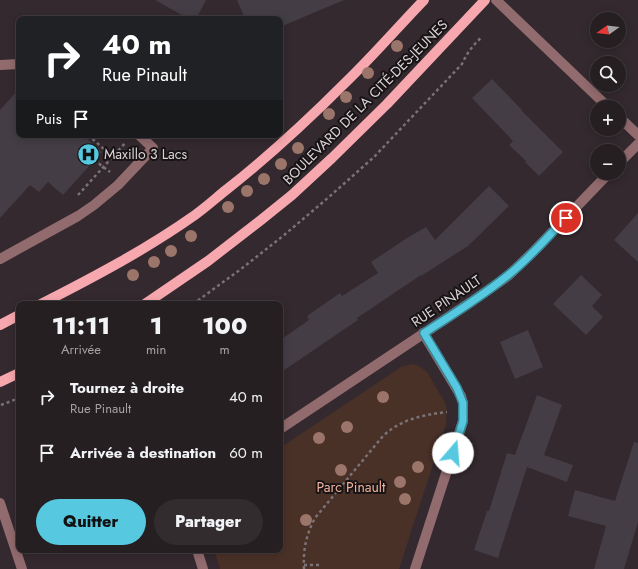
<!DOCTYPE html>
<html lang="fr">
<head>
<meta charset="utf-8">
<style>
	body { margin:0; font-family:Jost,sans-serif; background:#322c2f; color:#f1f3f6; height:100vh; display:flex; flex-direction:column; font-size:15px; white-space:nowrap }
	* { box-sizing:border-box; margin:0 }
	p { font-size:13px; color:#a4a2a5 }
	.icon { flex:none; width:22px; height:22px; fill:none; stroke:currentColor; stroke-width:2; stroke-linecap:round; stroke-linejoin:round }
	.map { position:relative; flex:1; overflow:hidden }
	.details { position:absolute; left:16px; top:301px; width:267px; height:252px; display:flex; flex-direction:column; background:#261f22; border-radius:8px; box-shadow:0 2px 10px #0003,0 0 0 1px #423d40 }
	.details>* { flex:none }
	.top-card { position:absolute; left:16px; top:16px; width:267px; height:122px; border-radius:8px; box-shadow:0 2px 10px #0003,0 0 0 1px #423d40; background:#202124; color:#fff; overflow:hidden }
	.needle { width:26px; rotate:256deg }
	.buttons { position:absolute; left:590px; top:12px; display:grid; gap:8px }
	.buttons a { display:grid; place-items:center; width:36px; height:36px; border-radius:50%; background:#261f22; box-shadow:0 2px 10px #0003,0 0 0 1px #423d40; font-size:20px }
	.pin { position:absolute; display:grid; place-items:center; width:34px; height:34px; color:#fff; margin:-17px; border:2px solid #fff; border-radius:50%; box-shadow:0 1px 4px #0007 }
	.me { position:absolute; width:44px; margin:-22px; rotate:18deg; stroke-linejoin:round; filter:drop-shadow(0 0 3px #0008) }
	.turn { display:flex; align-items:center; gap:14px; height:84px; padding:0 20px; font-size:18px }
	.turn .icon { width:52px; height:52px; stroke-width:2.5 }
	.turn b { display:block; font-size:28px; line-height:34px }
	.then { display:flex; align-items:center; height:38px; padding:0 20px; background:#0003; gap:8px; font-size:15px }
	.eta { display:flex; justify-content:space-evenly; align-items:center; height:68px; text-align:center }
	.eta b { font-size:24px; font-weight:800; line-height:28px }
	.button { display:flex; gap:8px; margin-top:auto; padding:8px 20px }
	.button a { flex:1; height:46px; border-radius:24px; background:#56c9e1; color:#111; font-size:16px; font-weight:800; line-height:46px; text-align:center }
	.button a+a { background:#322c2f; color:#f1f3f6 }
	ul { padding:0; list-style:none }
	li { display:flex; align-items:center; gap:12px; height:56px; padding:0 20px }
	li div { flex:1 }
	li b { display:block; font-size:15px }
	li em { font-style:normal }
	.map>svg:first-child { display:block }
	.green { fill:#4a3128 }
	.building { fill:#443d45 }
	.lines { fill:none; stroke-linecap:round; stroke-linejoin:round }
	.path { stroke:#7a7276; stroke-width:2.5; stroke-dasharray:3 3; stroke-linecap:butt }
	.minor { stroke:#926b6e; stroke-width:10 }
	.major { stroke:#f7a8ae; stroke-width:10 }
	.tree { fill:#9b746a }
	.route-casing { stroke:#388392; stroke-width:10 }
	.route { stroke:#56c9e1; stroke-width:7 }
	.labels { text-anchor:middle; stroke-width:4; stroke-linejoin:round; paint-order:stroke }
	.street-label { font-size:14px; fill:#dad3d6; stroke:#181315 }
	.poi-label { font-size:14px; fill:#dad3d6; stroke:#181315; text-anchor:start }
	.park-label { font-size:14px; fill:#f0b29b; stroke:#181315 }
</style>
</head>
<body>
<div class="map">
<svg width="638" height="569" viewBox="0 0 638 569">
	<rect width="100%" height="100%" fill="#33292e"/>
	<path class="green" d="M414,364L420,367L427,372L444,401C448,409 446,416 446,424L399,569H220L214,550H280V448L401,367L408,365Z"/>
	<path class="building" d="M155,0H206L196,19H189Z
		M237,0H344L280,27V19H245Z
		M492,79L522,110H521L563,152L539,176L525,162L526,161L509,145L513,141L472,98Z
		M19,89V135H83L102,152L63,195L48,182L39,192L30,185L0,218V110Z
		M489,186L509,206L468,246L421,276V275L357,318L358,320L280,373V340L309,320L307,316L340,293L342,296L378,273L371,262L407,238L426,227L435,240Z
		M638,213V262L614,240Z
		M581,275L602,295L592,306L603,317L586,335L553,304Z
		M528,330L543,367L515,379L500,342Z
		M537,395L562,405L544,455L573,465L567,482L527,467L498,558L474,550L487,511H489L507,453L515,455Z
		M634,442L638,443V522L624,569H594L606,526L568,516L575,490L615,501Z"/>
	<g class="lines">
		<path class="path" d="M88,135L113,157
			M94,160L110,172
			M78,195L126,142
			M193,304L241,269L283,236L329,197L374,157L462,64C467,53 473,45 482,37
			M1,405L19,398
			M304,565H320
			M304,569C303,550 306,535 315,518L383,436C401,419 423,415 447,412"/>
		<path class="minor" d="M496,0L608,107
			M0,65L19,64
			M619,117L638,135
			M619,163L638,144
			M0,259L78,216L94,205L118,185L153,148L139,135
			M280,429L471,302L508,276L534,251L609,173
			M0,503L22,569
			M197,550L203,569
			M415,569L463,421V403L461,396L423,333"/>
		<path class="major" d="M41,304C94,277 147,249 195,215C206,207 216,198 226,190C268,157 307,121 345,83C372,57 397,28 424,0
			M145,304L208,261L261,220L292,195L332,158L387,104L485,0
			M0,325L19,315
			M0,382L19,373"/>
	</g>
	<g class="tree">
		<circle cx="397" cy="46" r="6"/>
		<circle cx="368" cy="73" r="6"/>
		<circle cx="346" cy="97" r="6"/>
		<circle cx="329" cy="114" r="6"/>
		<circle cx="298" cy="148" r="6"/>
		<circle cx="281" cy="164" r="6"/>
		<circle cx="264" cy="179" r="6"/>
		<circle cx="247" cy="191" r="6"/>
		<circle cx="228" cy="207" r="6"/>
		<circle cx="191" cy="236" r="6"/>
		<circle cx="171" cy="251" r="6"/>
		<circle cx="154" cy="262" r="6"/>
		<circle cx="133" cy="275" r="6"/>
		<circle cx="383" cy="397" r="6"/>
		<circle cx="347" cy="427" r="6"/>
		<circle cx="319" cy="438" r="6"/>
		<circle cx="418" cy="467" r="6"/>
		<circle cx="341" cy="470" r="6"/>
		<circle cx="400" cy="482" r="6"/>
		<circle cx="405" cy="499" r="6"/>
		<circle cx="306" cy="520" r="6"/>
	</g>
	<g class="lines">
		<defs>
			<path id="route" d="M453,453L463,421V403L457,388L424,333C452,315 481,297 507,276C529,259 547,237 566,218"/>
		</defs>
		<use href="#route" class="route-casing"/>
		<use href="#route" class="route"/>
	</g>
	<defs>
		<symbol id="hospital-disc" viewBox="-11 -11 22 22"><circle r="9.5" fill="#56c9e1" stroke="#181315"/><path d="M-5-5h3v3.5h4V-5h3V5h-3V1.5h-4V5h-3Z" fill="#111"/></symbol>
	</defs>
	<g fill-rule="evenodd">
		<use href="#hospital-disc" x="76" y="142" width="25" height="25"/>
	</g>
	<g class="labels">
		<g class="street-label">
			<text transform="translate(365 102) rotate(-45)" y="5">BOULEVARD DE LA CITÉ-DES-JEUNES</text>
			<text transform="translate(446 301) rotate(-34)" y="5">RUE PINAULT</text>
		</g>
		<g class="poi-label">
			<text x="104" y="159">Maxillo 3 Lacs</text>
		</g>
		<g class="park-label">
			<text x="351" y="492">Parc Pinault</text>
		</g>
	</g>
</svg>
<div class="buttons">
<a><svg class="needle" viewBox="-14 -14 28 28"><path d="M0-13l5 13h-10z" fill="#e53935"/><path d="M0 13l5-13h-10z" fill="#a4a2a5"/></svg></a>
<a><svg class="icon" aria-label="search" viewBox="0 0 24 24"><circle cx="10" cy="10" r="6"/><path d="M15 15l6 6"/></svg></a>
<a>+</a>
<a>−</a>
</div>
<div class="pin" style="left:566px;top:218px;background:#d93025"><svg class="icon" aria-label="arrive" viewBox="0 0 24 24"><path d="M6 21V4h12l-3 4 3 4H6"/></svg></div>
<svg class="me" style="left:453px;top:453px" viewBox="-20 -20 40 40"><circle r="19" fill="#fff"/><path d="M0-13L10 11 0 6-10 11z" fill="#56c9e1"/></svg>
<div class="top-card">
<div class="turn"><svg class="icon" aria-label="right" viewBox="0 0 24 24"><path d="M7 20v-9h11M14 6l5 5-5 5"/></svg><div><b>40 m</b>Rue Pinault</div></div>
<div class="then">Puis<svg class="icon" aria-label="arrive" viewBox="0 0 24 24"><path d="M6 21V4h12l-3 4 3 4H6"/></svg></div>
</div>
<section class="details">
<div class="eta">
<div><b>11:11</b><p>Arrivée</p></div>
<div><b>1</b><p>min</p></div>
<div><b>100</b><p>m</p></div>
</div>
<ul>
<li><svg class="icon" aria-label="right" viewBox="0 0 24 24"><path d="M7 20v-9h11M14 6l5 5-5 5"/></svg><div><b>Tournez à droite</b><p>Rue Pinault</p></div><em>40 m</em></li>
<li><svg class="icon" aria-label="arrive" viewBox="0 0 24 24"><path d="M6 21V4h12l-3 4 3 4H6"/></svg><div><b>Arrivée à destination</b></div><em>60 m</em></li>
</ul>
<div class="button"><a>Quitter</a><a>Partager</a></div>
</section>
</div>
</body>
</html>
